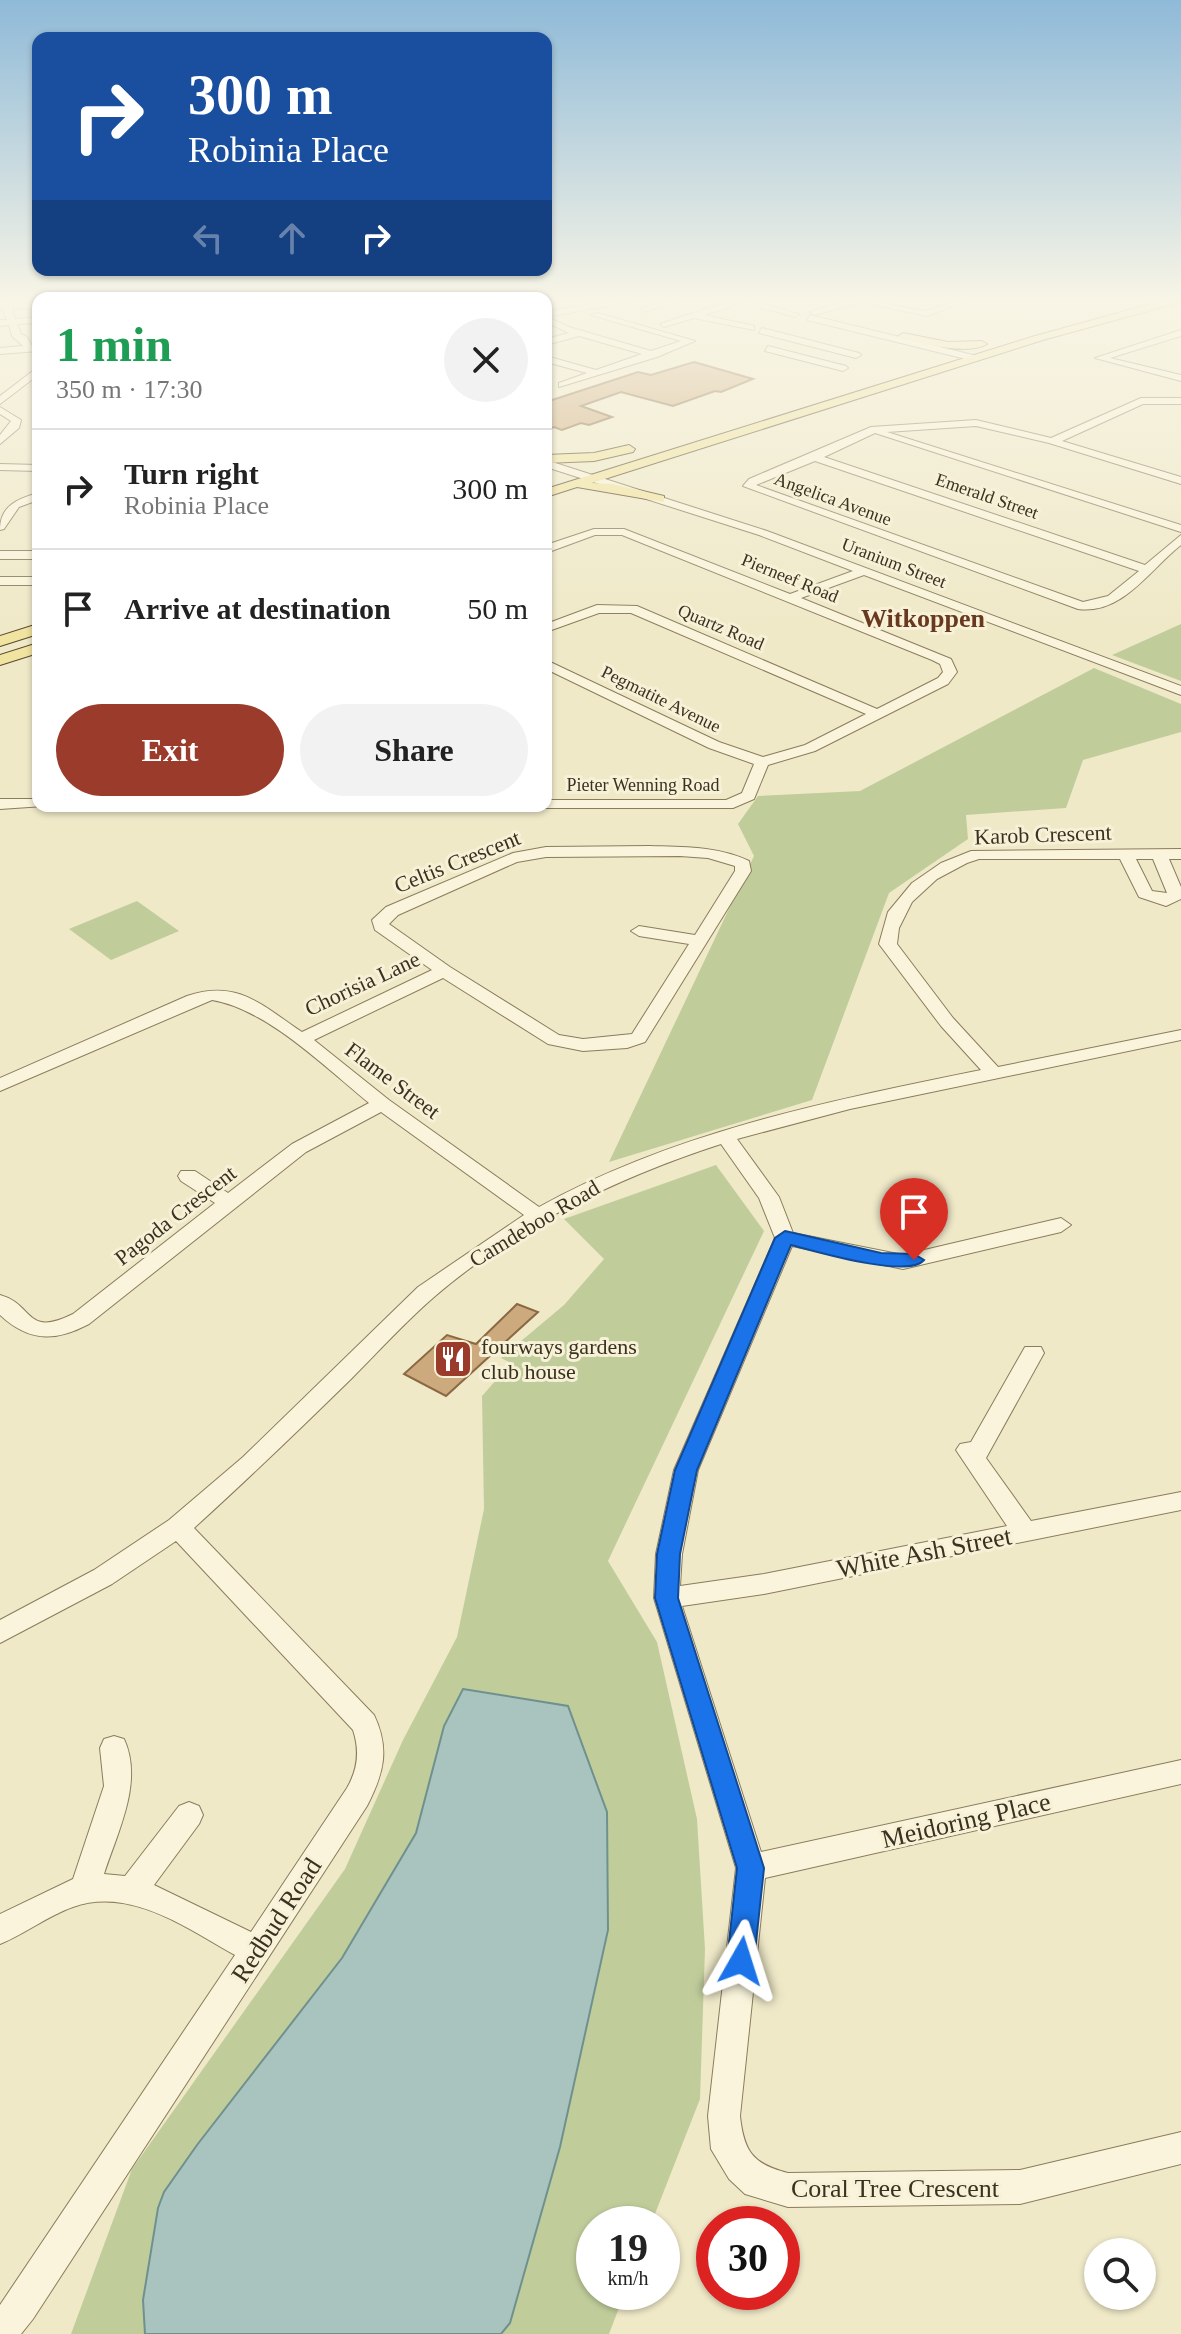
<!DOCTYPE html>
<html lang="en">
<head>
<meta charset="utf-8">
<style>
	body { margin:0; font-family:"Times New Roman",serif; background:#f2f2f2; color:#222; height:100vh; display:flex; flex-direction:column; font-size:30px; white-space:nowrap }
	* { box-sizing:border-box; margin:0 }
	p { font-size:26px; color:#767676 }
	.icon { flex:none; width:44px; height:44px; fill:none; stroke:currentColor; stroke-width:2; stroke-linecap:round; stroke-linejoin:round }
	.map { position:relative; flex:1; overflow:hidden }
	.panel { position:absolute; left:32px; top:292px; width:520px; height:520px; display:flex; flex-direction:column; background:#fff; border-radius:16px; box-shadow:0 2px 6px #0004 }
	.panel>* { flex:none }
	.top-card { position:absolute; left:32px; top:32px; width:520px; height:244px; border-radius:16px; box-shadow:0 2px 6px #0004; background:#1a4fa0; color:#fff; overflow:hidden }
	.controls { position:absolute; left:1084px; top:2238px; display:grid; gap:16px }
	.controls a { display:grid; place-items:center; width:72px; height:72px; border-radius:50%; background:#fff; box-shadow:0 2px 6px #0004; font-size:40px }
	.speed { position:absolute; left:576px; top:2206px; display:flex; gap:16px; font-size:40px; font-weight:700; text-align:center }
	.speed>* { display:grid; place-content:center; width:104px; height:104px; border-radius:50%; background:#fff; box-shadow:0 2px 6px #0004; line-height:1 }
	.speed small { font-size:20px; font-weight:400 }
	.speed .limit { border:12px solid #d22; background:#fff; color:#111 }
	.pin { position:absolute; display:grid; place-items:center; width:68px; height:68px; color:#fff; margin:-82px -34px; border-radius:50% 50% 50% 0; rotate:-45deg; box-shadow:0 0 8px #0007 }
	.pin .icon { rotate:45deg }
	.me { position:absolute; width:88px; margin:-44px; rotate:6deg; stroke-linejoin:round; filter:drop-shadow(0 0 6px #0008) }
	.turn { display:flex; align-items:center; gap:28px; height:168px; padding:0 24px; font-size:36px }
	.turn .icon { width:104px; height:104px; stroke-width:2.5 }
	.turn b { display:block; font-size:56px; line-height:68px }
	.lanes { display:flex; align-items:center; height:76px; padding:0 24px; background:#0003; justify-content:center; gap:40px; direction:ltr }
	.lanes .off { opacity:.35 }
	.round { display:grid; place-items:center; flex:none; width:84px; height:84px; border-radius:42px; background:#f2f2f2 }
	.headline { display:flex; align-items:center; justify-content:space-between; height:136px; padding:0 24px }
	h1 { font-size:48px; font-weight:600; line-height:60px; color:#1e9e55 }
	.button { display:flex; gap:16px; margin-top:auto; padding:16px 24px }
	.button a { flex:1; height:92px; border-radius:48px; background:#9a3b2c; color:#fff; font-size:32px; font-weight:600; line-height:92px; text-align:center }
	.button a+a { background:#f2f2f2; color:#222 }
	ul { padding:0; list-style:none }
	li { display:flex; align-items:center; gap:24px; height:120px; padding:0 24px; border-top:2px solid #e0e0e0 }
	li div { flex:1 }
	li b { display:block; font-size:30px }
	li em { font-style:normal }
	.map>svg:first-child { display:block }
	.green { fill:#c0cd9b }
	.water { fill:#a9c3bf; stroke:#6f918e; stroke-width:2 }
	.building { fill:#cdaa7e; stroke:#8a6942; stroke-width:2 }
	.lines { fill:none; stroke-linecap:round; stroke-linejoin:round }
	.minor-casing { stroke:#8b7c5c; stroke-width:2 }
	.major-casing { stroke:#594930; stroke-width:2 }
	.minor { fill:#f9f4db; fill-rule:evenodd }
	.major { fill:#f1e3a0; fill-rule:evenodd }
	.route { fill:#1a73e8; stroke:#114b97; stroke-width:2 }
	.labels { text-anchor:middle; stroke-width:6; stroke-linejoin:round; paint-order:stroke }
	.far-street-label { font-size:18px; fill:#3b3120; stroke:#f6f1d7 }
	.street-label { font-size:22px; fill:#3b3120; stroke:#f6f1d7 }
	.poi-label { font-size:22px; fill:#3b3120; stroke:#f6f1d7; text-anchor:start }
	.far-district-label { font-size:26px; font-weight:bold; fill:#68391f; stroke:#f6f1d7 }
	.near-street-label { font-size:26px; fill:#3b3120; stroke:#f6f1d7 }
</style>
</head>
<body>
<div class="map">
<svg width="1181" height="2334" viewBox="0 0 1181 2334">
	<rect width="100%" height="100%" fill="#efe9c8"/>
	<path class="green" d="M1181,624V681L1112,655Z
		M1094,668L1181,704V732L1083,760L1066,808L966,815L968,839L889,893L812,1100L609,1162L754,856L738,824L758,796L860,791Z
		M137,901L179,931L111,960L69,929Z
		M716,1165L764,1231L608,1561L657,1642L697,1819L705,1949L700,2099L651,2224H594V2292H625L609,2334H71L132,2169L345,1869L403,1740L457,1637L484,1509L482,1396L511,1363L501,1358L564,1305L604,1259L564,1219Z"/>
	<path class="water" d="M463,1689L568,1706L607,1812L608,1930L560,2147L510,2323L501,2334H145L143,2300L158,2208L164,2192L197,2145L342,1958L416,1833L444,1726Z"/>
	<path class="building" d="M694,362L753,379L721,392L715,391L673,406L621,392L581,406L612,417L589,425L581,423L562,430L554,427L546,430V402L638,372L651,375Z
		M517,1304L538,1312L446,1396L404,1374L447,1335L476,1344Z"/>
	<g class="lines">
		<defs>
			<path id="minor" d="M0,299H8L10,304L38,302V308L12,309L15,319L38,317V323L17,324L21,334L27,337L32,346L38,345V351L0,354V348L23,346L12,336L9,325L0,326V320H7L3,309L0,310Z
				M625,299H644L547,317L569,327L651,351L681,341L591,315L598,313L695,341L657,357L559,387V383L587,373L546,362V356L596,370L642,354L579,336L546,345V339L569,333L546,322V311Z
				M671,299H684L644,312L640,309Z
				M730,299H743L799,314L795,317Z
				M853,299C875,299 911,312 929,310C944,307 955,298 971,299L927,316L862,302L814,315L810,312Z
				M730,301L733,306L704,315L754,326V330L694,318L664,327L660,324Z
				M810,315L977,356L979,358L974,361L807,320Z
				M762,328L859,353L861,355L856,358L759,333Z
				M1181,330V336L1110,358L1181,375V381L1095,358Z
				M768,346L846,366L848,368L843,371L765,351Z
				M38,367V375L0,404V396Z
				M1141,398H1181V404H1143L1062,441L1181,477V484L1049,443L976,426L887,432L1181,525V532L875,433L824,457L1145,565L1181,535V545C1150,569 1123,615 1078,609L743,486L749,479L871,427L976,420L1051,438ZM815,461L1139,571L1108,596L1083,602L756,485Z
				M0,407L21,420L19,428L0,444V435L11,421L0,414Z
				M546,460L767,531L1181,686V695L864,575L801,598L951,659L957,672L948,684L815,751L768,765L754,799L733,808H541L539,806H546V800H726L742,793L754,764L709,748L546,669V660L719,742L763,757L805,745L866,714L631,613H599L546,632V624L597,605L637,606L877,709L938,678L943,672L940,664L932,660L622,535H595L546,553V545L594,529H624L790,594L853,571L759,535L546,467Z
				M0,464L38,465V471L0,470Z
				M38,493V500L19,507L4,529L0,530C0,506 17,499 38,493Z
				M0,551H38V559H0Z
				M0,577H38V585H0Z
				M0,799H38V806H44L0,809Z
				M650,846C683,847 718,846 749,861L751,871L645,1042L627,1048L583,1051L548,1044L443,978L314,1040L389,1100L539,1207C676,1131 829,1101 981,1070L941,1026L879,944L888,912L912,883L941,863L971,851L1181,849V859H1169L1181,887V899L1166,906L1139,897L1120,859H979L967,863L937,879L912,902L899,928L897,944L953,1018L998,1067L1181,1030V1040L850,1109L737,1139L779,1197L793,1233L903,1255L1061,1218L1071,1225L1061,1232L903,1269L792,1246L698,1470L682,1554L680,1586L764,1574L1007,1526L956,1450L960,1444L971,1442L1025,1347H1041L1044,1353L986,1458L1031,1521L1181,1492V1510L764,1594L682,1606L761,1852L1181,1760V1784L765,1878L740,2116C744,2152 753,2164 788,2173L1020,2170L1181,2132V2164L1020,2204L788,2207L745,2194L729,2179L711,2149L708,2116L736,1868L654,1598L656,1554L674,1470L775,1238L759,1198L721,1144C619,1177 515,1227 434,1297C405,1322 379,1351 352,1378C300,1429 248,1479 194,1528L374,1715C390,1749 384,1773 367,1806L33,2319L21,2334H0V2305L235,1955C188,1929 130,1886 73,1907C47,1916 25,1934 0,1944V1914L73,1879L104,1786L100,1748L104,1739L114,1736L124,1739C144,1782 117,1833 104,1874L125,1876L179,1806L189,1802L199,1806L203,1815L199,1824L154,1885L251,1932L347,1788C358,1769 360,1751 353,1730L176,1541L112,1584L0,1643V1620L94,1570L169,1520L243,1457L418,1287L524,1215L381,1112L306,1152L89,1324C55,1342 29,1342 0,1315V1295C34,1304 25,1338 73,1314L215,1203L181,1181L178,1176L181,1171H195L228,1193L292,1144L369,1103C326,1068 267,1009 212,1000L0,1091V1078L187,996C238,979 261,1005 302,1032L432,970L375,930L372,920L386,907L513,853L546,847ZM680,856L708,858L735,866V871L695,935L639,926L631,931L639,936L689,944L632,1034L583,1039L559,1035L450,967L389,924L398,915L517,862L546,857ZM1136,859H1153L1167,893L1152,891Z"/>
			<path id="major" d="M1169,299H1181V302L1043,340L592,483L613,484L664,496V502L577,487L546,497V489L1035,336Z
				M903,333L948,342L982,341L987,344C968,356 921,343 899,338L898,336Z
				M629,445L635,449L633,452L594,461L546,463V455L594,453Z
				M38,624V634L0,646V636Z
				M38,643V653L0,665V655Z"/>
		</defs>
		<use href="#minor" class="minor-casing"/>
		<use href="#major" class="major-casing"/>
		<use href="#minor" class="minor"/>
		<use href="#major" class="major"/>
	</g>
	<linearGradient id="sky" x2="0" y2="1"><stop stop-color="#8fbad8"/><stop offset="0.48" stop-color="#f8f5e6"/><stop offset="1" stop-color="#f8f5e6" stop-opacity="0"/></linearGradient>
	<rect width="1181" height="626" fill="url(#sky)"/>
	<path class="route" d="M785,1231L881,1253L914,1254L924,1260C908,1279 815,1251 791,1245L697,1470L680,1554L678,1598L764,1868L754,1961L750,1971L741,1974L731,1971L727,1961L737,1868L655,1598L657,1554L675,1470L775,1238Z"/>
	<defs>
		<symbol id="restaurant-square" viewBox="-11 -11 22 22"><rect x="-9" y="-9" width="18" height="18" rx="4" fill="#9a3b2c" stroke="#f6f1d7"/><path d="M-5-6h1v4h1v-4h1v4h1v-4h1v5L-1.5 .5V6h-2V.5L-5-1ZM5-6V6H3V1.5H1.5Q1.5-4 5-6Z" fill="#fff"/></symbol>
	</defs>
	<g fill-rule="evenodd">
		<use href="#restaurant-square" x="431" y="1337" width="44" height="44"/>
	</g>
	<g class="labels">
		<g class="far-street-label">
			<text transform="translate(987 496) rotate(19)" y="6">Emerald Street</text>
			<text transform="translate(833 499) rotate(20)" y="6">Angelica Avenue</text>
			<text transform="translate(894 563) rotate(21)" y="6">Uranium Street</text>
			<text transform="translate(790 578) rotate(22)" y="6">Pierneef Road</text>
			<text transform="translate(721 627) rotate(23)" y="6">Quartz Road</text>
			<text transform="translate(661 699) rotate(26)" y="6">Pegmatite Avenue</text>
			<text x="643" y="791">Pieter Wenning Road</text>
		</g>
		<g class="street-label">
			<text transform="translate(1043 834) rotate(-2)" y="8">Karob Crescent</text>
			<text transform="translate(457 861) rotate(-22)" y="8">Celtis Crescent</text>
			<text transform="translate(362 983) rotate(-25)" y="8">Chorisia Lane</text>
			<text transform="translate(393 1080) rotate(37)" y="8">Flame Street</text>
			<text transform="translate(175 1215) rotate(-38)" y="8">Pagoda Crescent</text>
			<text transform="translate(534 1223) rotate(-31)" y="8">Camdeboo Road</text>
		</g>
		<g class="poi-label">
			<text x="481" y="1354">fourways gardens<tspan x="481" dy="25">club house</tspan></text>
		</g>
		<g class="far-district-label">
			<text x="923" y="627">Witkoppen</text>
		</g>
		<g class="near-street-label">
			<text transform="translate(924 1552) rotate(-11)" y="9">White Ash Street</text>
			<text transform="translate(966 1820) rotate(-13)" y="9">Meidoring Place</text>
			<text transform="translate(276 1920) rotate(-57)" y="9">Redbud Road</text>
			<text x="895" y="2197">Coral Tree Crescent</text>
		</g>
	</g>
</svg>
<div class="controls">
<a><svg class="icon" aria-label="search" viewBox="0 0 24 24"><circle cx="10" cy="10" r="6"/><path d="M15 15l6 6"/></svg></a>
</div>
<div class="speed"><div>19<small>km/h</small></div><div class="limit">30</div></div>
<div class="pin" style="left:914px;top:1260px;background:#d93025"><svg class="icon" aria-label="arrive" viewBox="0 0 24 24"><path d="M6 21V4h12l-3 4 3 4H6"/></svg></div>
<svg class="me" style="left:741px;top:1961px" viewBox="-20 -20 40 40"><path d="M0-17L14 15 0 8-14 15z" fill="#1a73e8" stroke="#fff" stroke-width="4"/></svg>
<div class="top-card">
<div class="turn"><svg class="icon" aria-label="right" viewBox="0 0 24 24"><path d="M7 20v-9h11M14 6l5 5-5 5"/></svg><div><b>300 m</b>Robinia Place</div></div>
<div class="lanes"><svg class="icon off" aria-label="left" viewBox="0 0 24 24"><path d="M17 20v-9H6M10 6l-5 5 5 5"/></svg><svg class="icon off" aria-label="ahead" viewBox="0 0 24 24"><path d="M12 20V5M6 11l6-6 6 6"/></svg><svg class="icon" aria-label="right" viewBox="0 0 24 24"><path d="M7 20v-9h11M14 6l5 5-5 5"/></svg></div>
</div>
<section class="panel">
<div class="headline"><div><h1>1 min</h1><p>350 m · 17:30</p></div><a class="round"><svg class="icon" aria-label="close" viewBox="0 0 24 24"><path d="M6 6l12 12M18 6L6 18"/></svg></a></div>
<ul>
<li><svg class="icon" aria-label="right" viewBox="0 0 24 24"><path d="M7 20v-9h11M14 6l5 5-5 5"/></svg><div><b>Turn right</b><p>Robinia Place</p></div><em>300 m</em></li>
<li><svg class="icon" aria-label="arrive" viewBox="0 0 24 24"><path d="M6 21V4h12l-3 4 3 4H6"/></svg><div><b>Arrive at destination</b></div><em>50 m</em></li>
</ul>
<div class="button"><a>Exit</a><a>Share</a></div>
</section>
</div>
</body>
</html>
